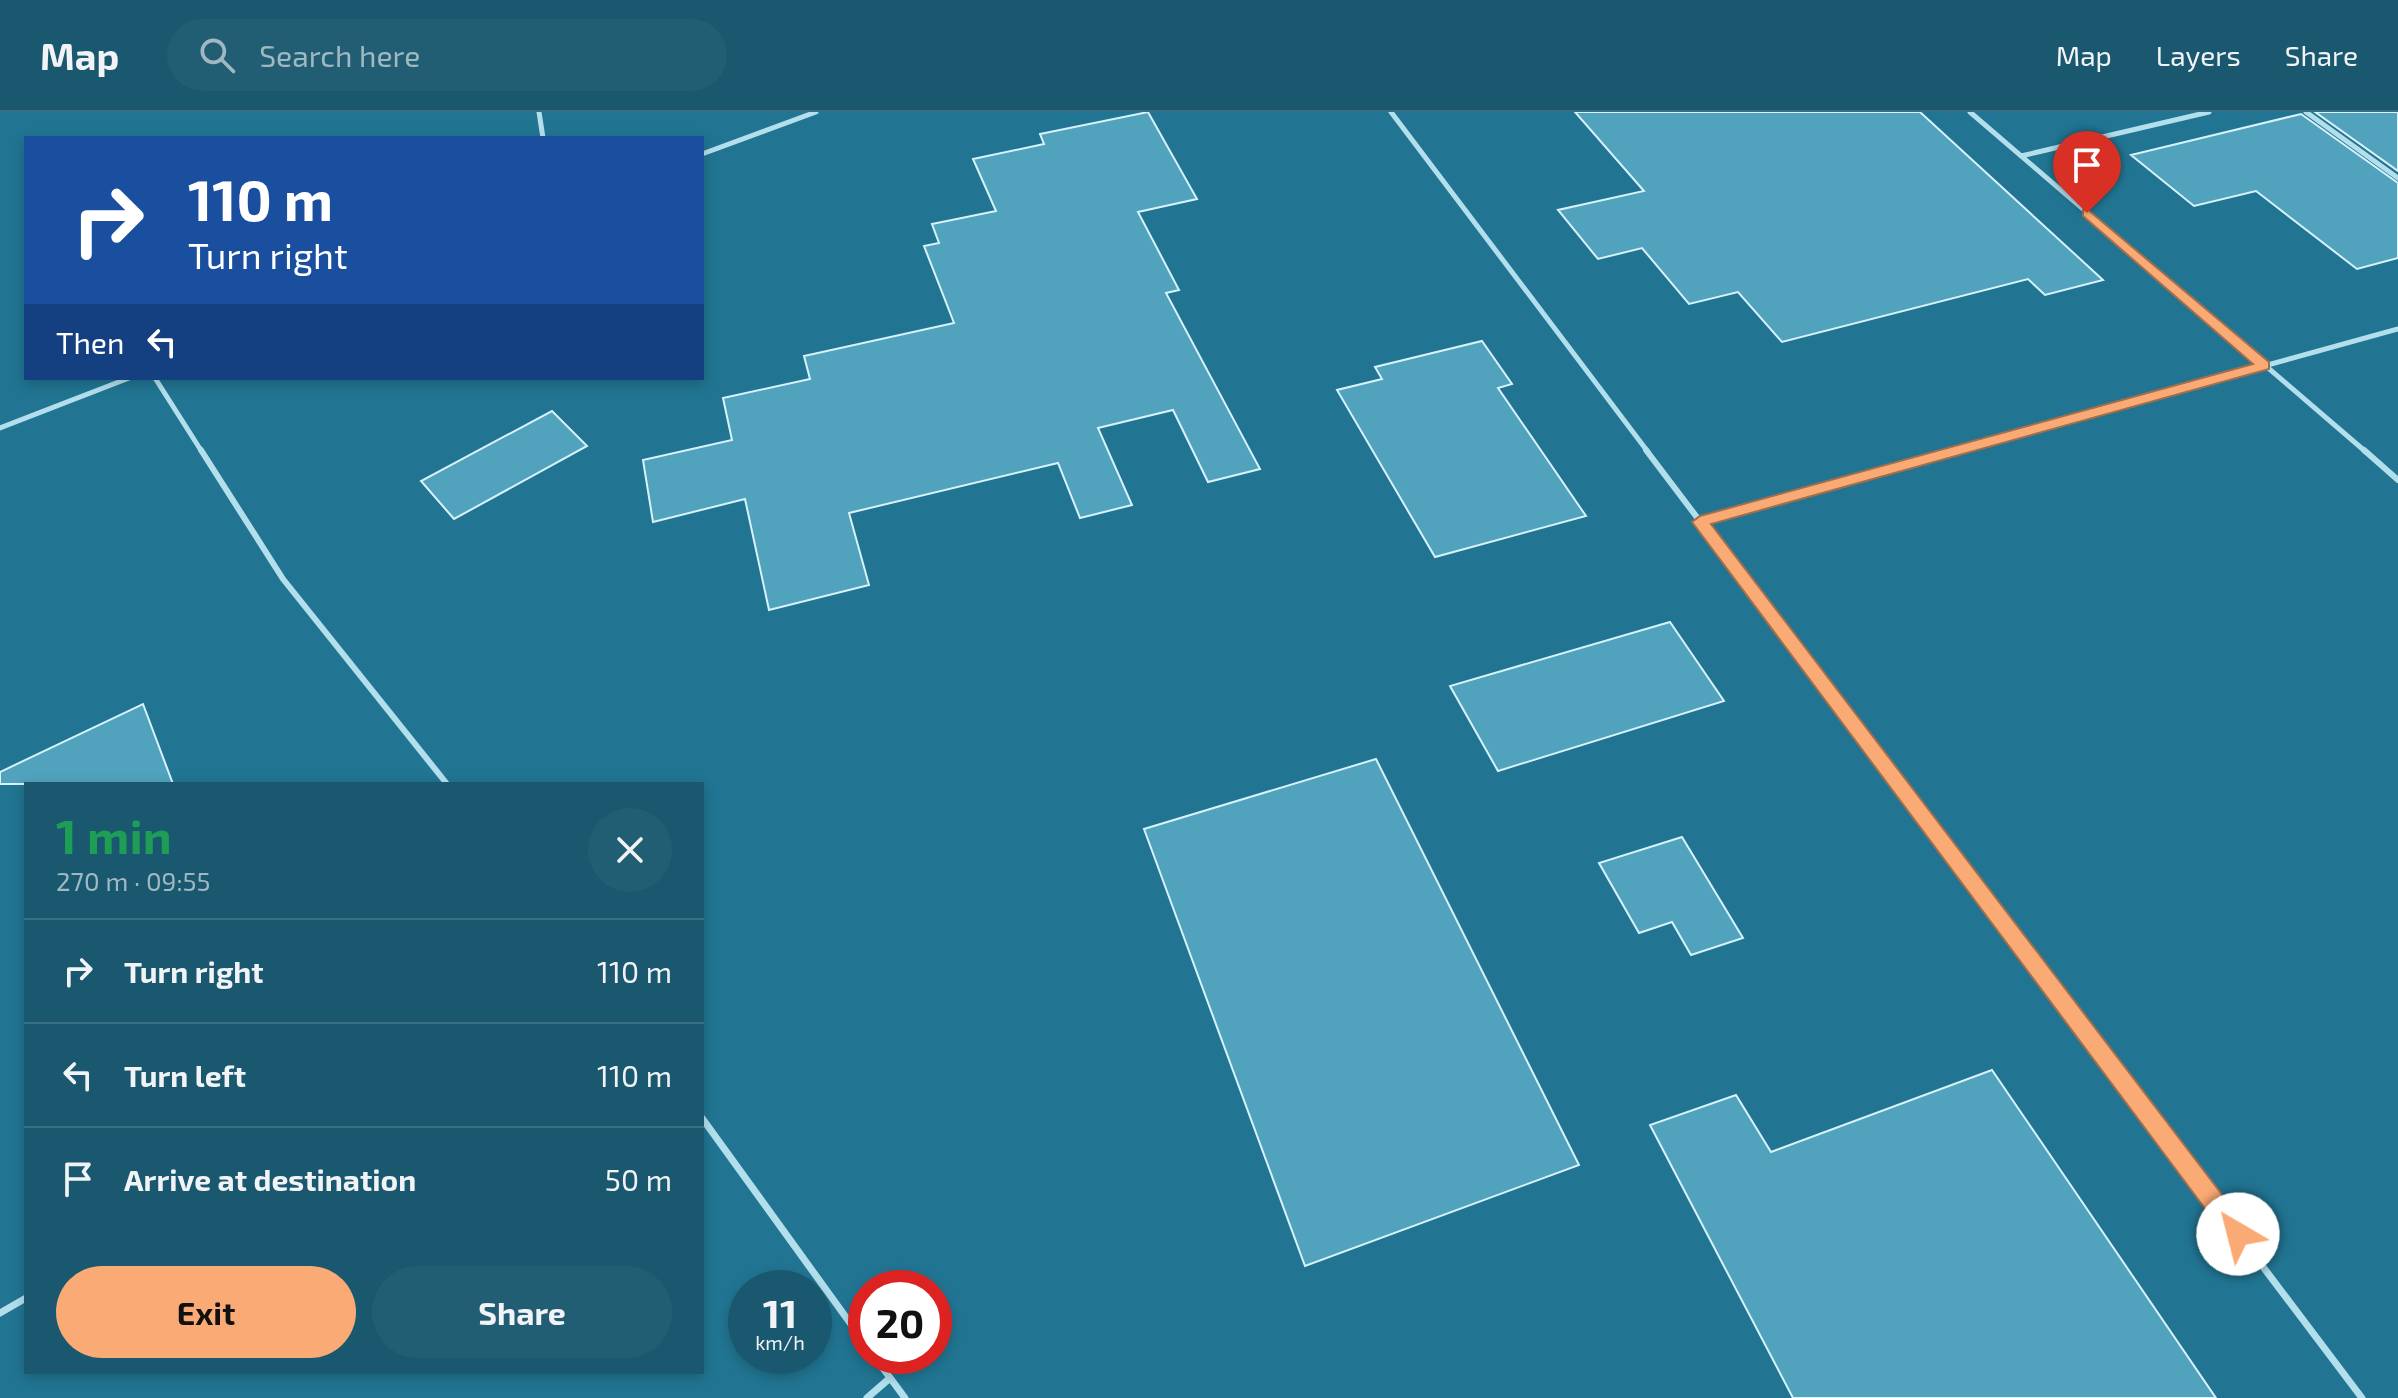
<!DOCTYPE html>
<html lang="en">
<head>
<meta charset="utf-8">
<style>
	body { margin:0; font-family:"Exo 2",sans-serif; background:#225e73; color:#f1f3f6; height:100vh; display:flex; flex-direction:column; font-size:30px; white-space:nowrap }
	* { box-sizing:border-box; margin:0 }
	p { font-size:26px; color:#9fb8c2 }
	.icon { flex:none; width:44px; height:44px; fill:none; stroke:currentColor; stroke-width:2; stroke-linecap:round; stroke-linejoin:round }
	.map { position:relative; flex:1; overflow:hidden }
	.panel { position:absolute; left:24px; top:670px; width:680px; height:592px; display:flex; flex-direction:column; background:#19586e; border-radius:0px; box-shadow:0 4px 12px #0003 }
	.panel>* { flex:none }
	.hud { position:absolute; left:24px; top:24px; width:680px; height:244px; border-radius:0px; box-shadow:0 4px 12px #0003; background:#1a4fa0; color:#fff; overflow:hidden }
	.speed { position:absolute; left:728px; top:1158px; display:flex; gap:16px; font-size:40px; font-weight:700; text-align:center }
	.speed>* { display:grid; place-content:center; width:104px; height:104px; border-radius:50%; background:#19586e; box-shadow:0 4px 12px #0003; line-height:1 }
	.speed small { font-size:20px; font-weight:400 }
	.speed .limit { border:12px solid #d22; background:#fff; color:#111 }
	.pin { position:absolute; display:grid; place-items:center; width:68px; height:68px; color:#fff; margin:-82px -34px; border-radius:50% 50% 50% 0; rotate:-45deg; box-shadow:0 0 8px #0007 }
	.pin .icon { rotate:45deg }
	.me { position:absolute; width:88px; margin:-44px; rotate:323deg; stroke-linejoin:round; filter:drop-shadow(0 0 6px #0008) }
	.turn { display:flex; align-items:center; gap:28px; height:168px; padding:0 32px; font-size:36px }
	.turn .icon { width:104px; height:104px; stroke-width:2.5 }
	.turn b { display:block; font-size:56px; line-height:68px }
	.then { display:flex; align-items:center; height:76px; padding:0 32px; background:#0003; gap:16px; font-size:30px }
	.round { display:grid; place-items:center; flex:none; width:84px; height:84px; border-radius:42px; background:#225e73 }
	.headline { display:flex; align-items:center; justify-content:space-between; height:136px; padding:0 32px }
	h1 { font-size:48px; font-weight:700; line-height:60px; color:#1e9e55 }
	.primary-button { display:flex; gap:16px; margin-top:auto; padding:16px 32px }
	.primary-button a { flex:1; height:92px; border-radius:48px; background:#faaa74; color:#111; font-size:32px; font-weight:700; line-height:92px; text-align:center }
	.primary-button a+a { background:#225e73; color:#f1f3f6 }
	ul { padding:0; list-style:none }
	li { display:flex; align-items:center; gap:24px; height:104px; padding:0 32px; border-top:2px solid #376e81 }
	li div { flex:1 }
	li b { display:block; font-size:30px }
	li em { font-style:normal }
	header { display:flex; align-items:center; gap:48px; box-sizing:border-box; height:112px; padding:0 40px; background:#19586e; border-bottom:2px solid #376e81 }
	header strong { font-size:38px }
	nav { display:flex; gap:44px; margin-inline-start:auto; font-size:28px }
	.search { width:560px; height:72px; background:#225e73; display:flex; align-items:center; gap:20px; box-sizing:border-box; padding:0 28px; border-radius:44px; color:#9fb8c2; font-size:30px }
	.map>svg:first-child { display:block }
	.building { fill:#51a2bd; stroke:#d8f2fa; stroke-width:2 }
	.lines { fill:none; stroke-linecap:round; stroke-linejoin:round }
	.lane-far2 { stroke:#b3dfed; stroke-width:5 }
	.lane-far1 { stroke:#b3dfed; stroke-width:6 }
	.lane { stroke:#b3dfed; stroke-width:7 }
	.route { fill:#faaa74; stroke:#a26e4b; stroke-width:2 }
</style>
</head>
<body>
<header>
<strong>Map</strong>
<div class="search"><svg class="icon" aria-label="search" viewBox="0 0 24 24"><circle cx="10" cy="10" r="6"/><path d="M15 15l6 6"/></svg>Search here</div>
<nav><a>Map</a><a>Layers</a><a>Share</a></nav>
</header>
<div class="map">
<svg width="2398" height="1286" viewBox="0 0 2398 1286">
	<rect width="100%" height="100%" fill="#217592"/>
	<path class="building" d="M1148,0L1197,87L1138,100L1179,178L1166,181L1260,357L1208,370L1173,298L1098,316L1132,393L1080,406L1058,351L849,401L869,473L769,498L745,387L653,410L643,348L732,328L723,286L810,267L804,244L954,211L924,134L939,131L932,112L996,99L973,47L1044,32L1040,22Z
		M1575,0H1920L2103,168L2045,183L2028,167L1782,230L1738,180L1689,192L1642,136L1598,147L1558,98L1644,79Z
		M2315,0H2398V59Z
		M2301,2L2398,71V146L2357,157L2256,79L2194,94L2131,43Z
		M1482,229L1512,272L1498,276L1586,404L1435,445L1337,278L1382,267L1375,255Z
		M552,299L587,334L454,407L421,369Z
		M1670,510L1724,589L1498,659L1450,574Z
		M143,592L173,672H0V660Z
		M1376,647L1579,1053L1305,1154L1144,717Z
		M1682,725L1743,826L1691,843L1672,810L1639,821L1599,751Z
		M1992,958L2216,1286H1793L1650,1013L1736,983L1771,1040Z"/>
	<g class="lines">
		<path class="lane-far2" d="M539,0L543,26
			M1391,0L1648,340
			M1970,0L2366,340
			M2306,0L2398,66
			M702,42L816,0
			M2021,44L2209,0
			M155,266L202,340
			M0,316L129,266
			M1952,340L2398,217"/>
		<path class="lane-far1" d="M201,338L283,467L447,672
			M1646,338L1967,762
			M2364,338L2398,368
			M1700,410L1959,338"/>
		<path class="lane" d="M1965,760L2362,1286
			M702,1006L866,1233
			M0,1201L26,1186
			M874,1244L905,1286
			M867,1286L890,1266"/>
	</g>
	<path class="route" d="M2087,97L2269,250V257L1711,412L2246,1114L2249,1122L2246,1130L2238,1133L2230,1130L1692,410L1700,404L2253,252L2083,104V98Z"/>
</svg>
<div class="speed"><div>11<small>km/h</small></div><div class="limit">20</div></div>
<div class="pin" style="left:2087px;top:101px;background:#d93025"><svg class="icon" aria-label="arrive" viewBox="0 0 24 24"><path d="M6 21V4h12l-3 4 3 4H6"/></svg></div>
<svg class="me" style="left:2238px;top:1122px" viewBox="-20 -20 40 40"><circle r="19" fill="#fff"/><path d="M0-13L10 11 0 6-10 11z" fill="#faaa74"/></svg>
<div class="hud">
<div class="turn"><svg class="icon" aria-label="right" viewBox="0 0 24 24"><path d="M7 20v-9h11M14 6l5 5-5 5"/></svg><div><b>110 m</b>Turn right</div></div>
<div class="then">Then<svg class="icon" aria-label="left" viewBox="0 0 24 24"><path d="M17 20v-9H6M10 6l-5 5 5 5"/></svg></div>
</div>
<section class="panel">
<div class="headline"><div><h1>1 min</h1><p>270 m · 09:55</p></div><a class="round"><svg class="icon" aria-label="close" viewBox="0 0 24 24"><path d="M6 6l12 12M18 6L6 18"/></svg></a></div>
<ul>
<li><svg class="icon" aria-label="right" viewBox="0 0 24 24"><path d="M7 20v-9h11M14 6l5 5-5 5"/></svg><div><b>Turn right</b></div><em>110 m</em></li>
<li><svg class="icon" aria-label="left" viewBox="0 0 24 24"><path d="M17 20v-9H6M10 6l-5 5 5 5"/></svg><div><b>Turn left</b></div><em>110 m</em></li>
<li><svg class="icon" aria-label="arrive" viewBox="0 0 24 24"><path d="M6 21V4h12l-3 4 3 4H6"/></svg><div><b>Arrive at destination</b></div><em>50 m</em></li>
</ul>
<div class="primary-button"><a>Exit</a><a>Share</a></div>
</section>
</div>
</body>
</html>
